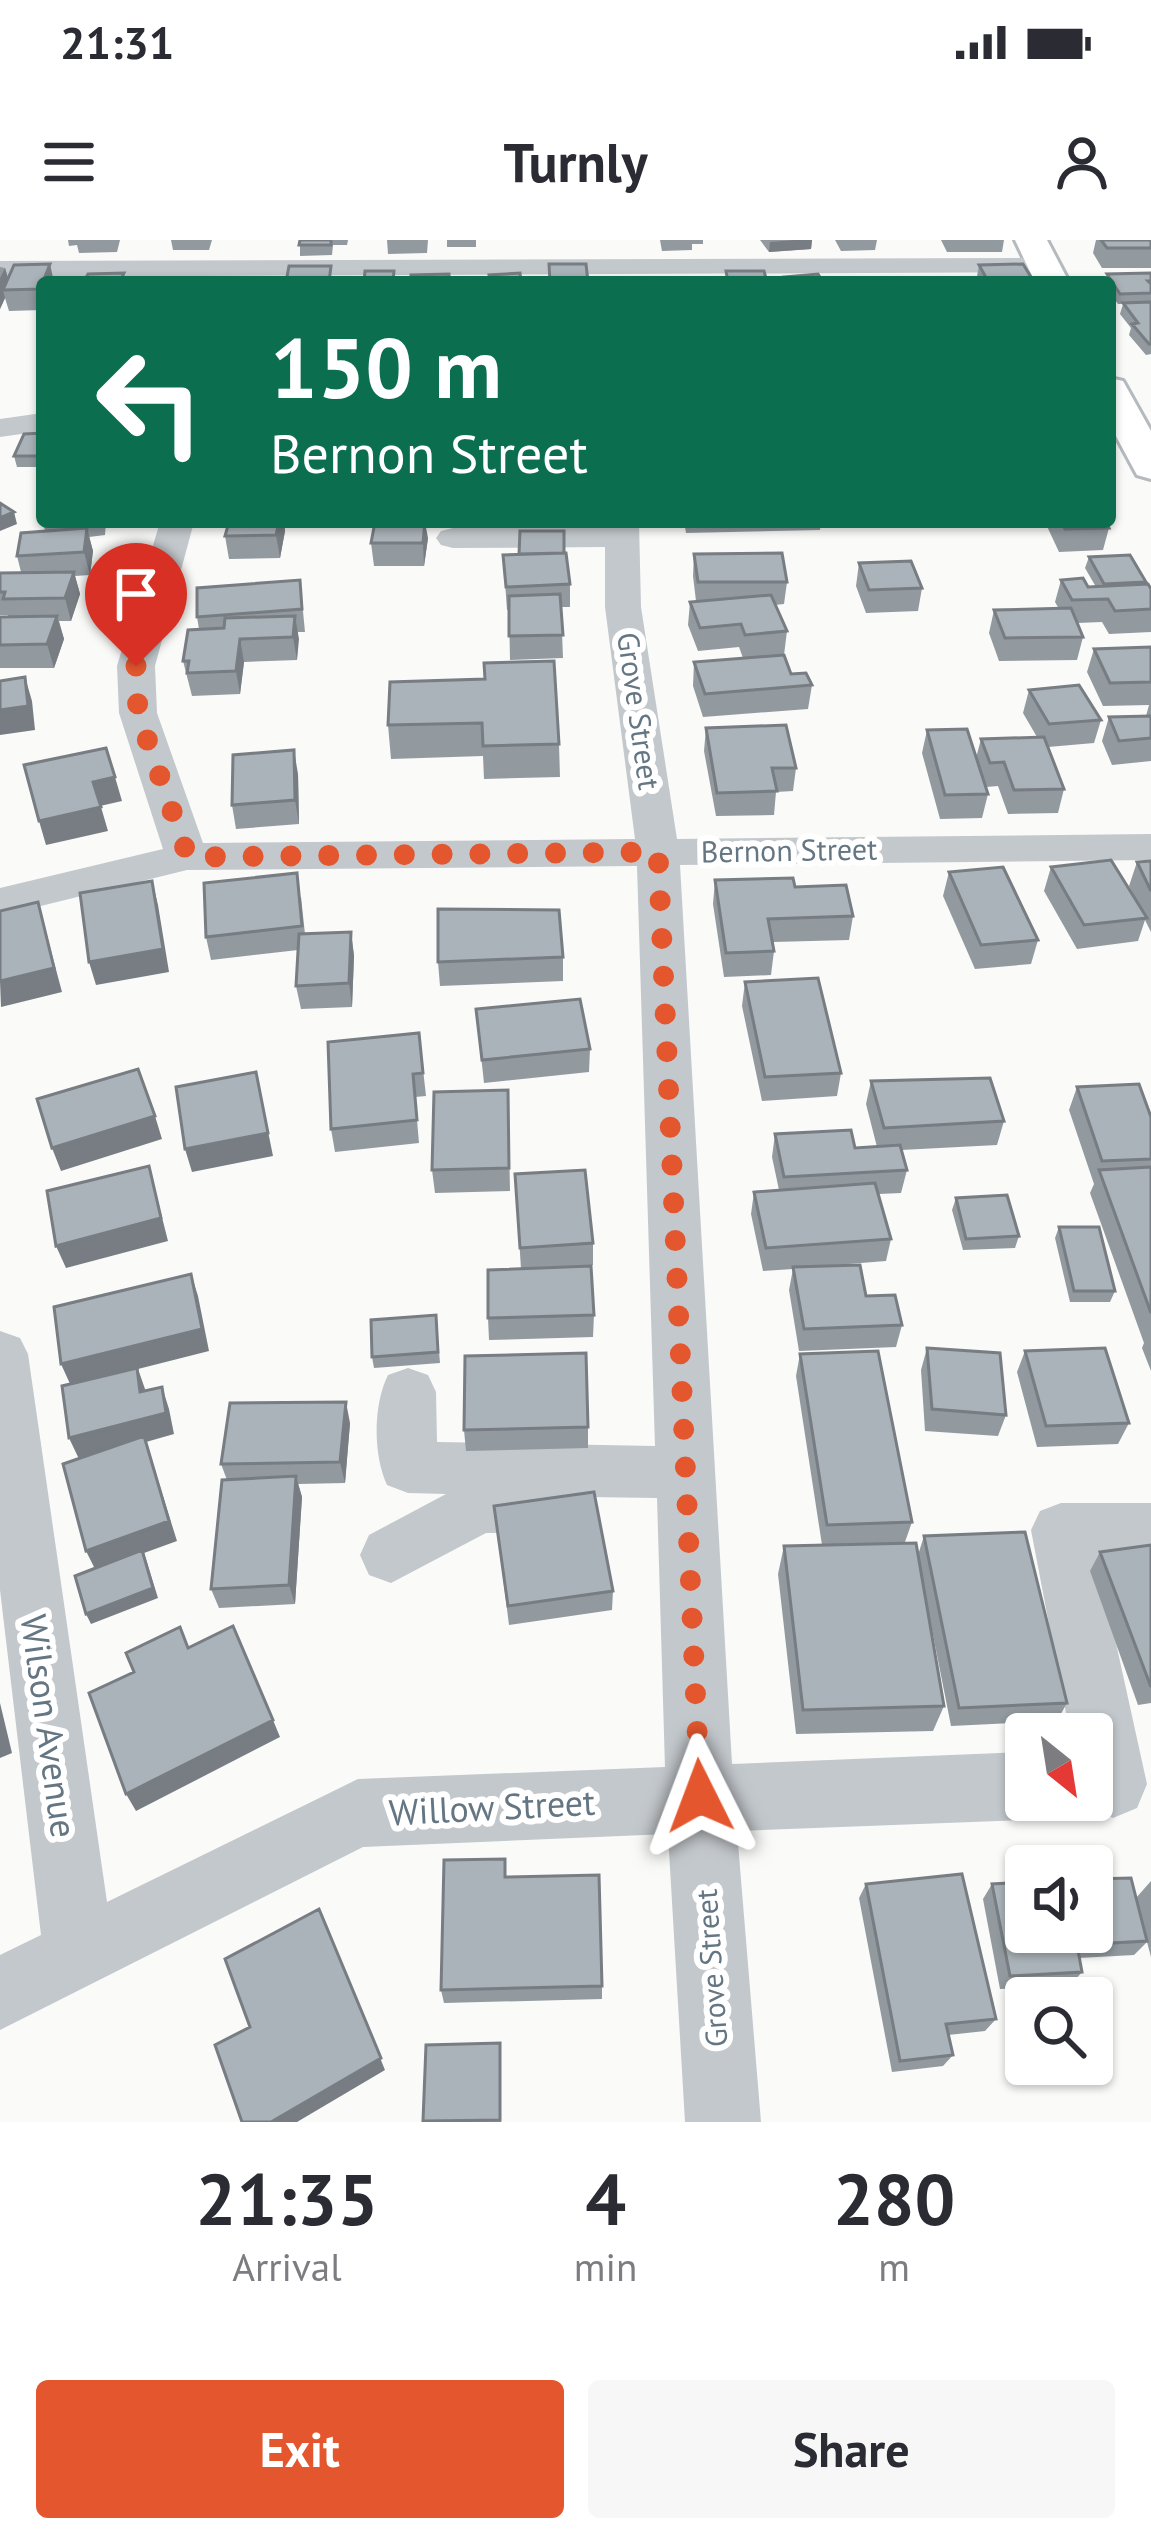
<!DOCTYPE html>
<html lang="en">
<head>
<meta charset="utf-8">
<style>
	body { margin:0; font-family:"PT Sans",sans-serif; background:#f7f7f7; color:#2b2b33; height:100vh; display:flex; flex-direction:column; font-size:45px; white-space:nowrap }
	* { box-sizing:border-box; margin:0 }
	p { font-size:39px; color:#7c7c81 }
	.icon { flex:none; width:66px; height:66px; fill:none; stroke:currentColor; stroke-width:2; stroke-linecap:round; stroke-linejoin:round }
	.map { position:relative; height:1882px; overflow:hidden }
	.side { display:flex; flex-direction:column; background:#fff; flex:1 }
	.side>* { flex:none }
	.guide { position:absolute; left:36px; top:36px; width:1080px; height:252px; border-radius:12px; box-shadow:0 3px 9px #0004; background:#0b6e4f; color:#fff; overflow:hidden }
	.needle { width:78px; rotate:150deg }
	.tools { position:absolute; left:1005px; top:1473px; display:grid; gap:24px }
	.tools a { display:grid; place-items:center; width:108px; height:108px; border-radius:12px; background:#fff; box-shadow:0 3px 9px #0004; font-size:60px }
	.pin { position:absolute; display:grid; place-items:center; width:102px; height:102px; color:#fff; margin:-123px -51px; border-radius:50% 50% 50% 0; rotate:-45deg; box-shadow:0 0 12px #0007 }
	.pin .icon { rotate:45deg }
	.me { position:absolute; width:132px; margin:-66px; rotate:357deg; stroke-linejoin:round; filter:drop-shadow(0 0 9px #0008) }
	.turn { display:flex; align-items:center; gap:42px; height:252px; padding:0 36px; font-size:54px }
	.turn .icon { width:156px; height:156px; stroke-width:2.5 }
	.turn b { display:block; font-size:84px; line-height:102px }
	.eta { display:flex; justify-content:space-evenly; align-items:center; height:204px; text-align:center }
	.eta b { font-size:72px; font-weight:600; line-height:84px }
	.action { display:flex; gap:24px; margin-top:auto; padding:24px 36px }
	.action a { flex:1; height:138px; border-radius:12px; background:#e4572e; color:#fff; font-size:48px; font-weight:600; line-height:138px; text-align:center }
	.action a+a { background:#f7f7f7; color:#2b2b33 }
	.status { display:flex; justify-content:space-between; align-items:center; height:84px; padding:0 60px; background:#fff; direction:ltr }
	.status svg { height:33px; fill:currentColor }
	header { display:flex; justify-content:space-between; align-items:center; height:156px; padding:0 36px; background:#fff; font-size:54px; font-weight:600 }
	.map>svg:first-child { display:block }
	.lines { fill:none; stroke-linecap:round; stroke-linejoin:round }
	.major-casing { stroke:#b5babe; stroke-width:6 }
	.minor { fill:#c3c8cc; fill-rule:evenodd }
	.major { fill:#fff; fill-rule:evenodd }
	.wall { fill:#929a9f }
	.shaded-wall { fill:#777d82 }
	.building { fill:#aab3b9; stroke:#777d82; stroke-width:3 }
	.route { stroke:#e4572e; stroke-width:21; stroke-dasharray:0 37.8 }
	.labels { text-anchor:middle; stroke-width:12; stroke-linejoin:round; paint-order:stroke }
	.street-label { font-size:30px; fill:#657683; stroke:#fff }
	.near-street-label { font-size:36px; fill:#657683; stroke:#fff }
</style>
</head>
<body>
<div class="status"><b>21:31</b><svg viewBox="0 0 49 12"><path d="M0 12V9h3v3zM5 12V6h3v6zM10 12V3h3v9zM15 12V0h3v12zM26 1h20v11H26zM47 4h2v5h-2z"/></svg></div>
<header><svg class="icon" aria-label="menu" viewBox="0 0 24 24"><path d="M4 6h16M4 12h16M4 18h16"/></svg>Turnly<svg class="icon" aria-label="person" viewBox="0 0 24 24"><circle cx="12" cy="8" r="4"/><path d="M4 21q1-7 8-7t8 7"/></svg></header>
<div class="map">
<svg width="1151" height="1882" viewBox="0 0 1151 1882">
	<rect width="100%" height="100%" fill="#fafaf8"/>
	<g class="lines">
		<defs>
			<path id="major" d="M1015,0H1047L1069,42H1035Z
				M1110,138L1123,141L1151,191V239L1137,235L1110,185Z"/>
		</defs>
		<use href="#major" class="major-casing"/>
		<path class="minor" d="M1043,18L1052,20L1056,26L1052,32L0,37V21Z
			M42,173V191L0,197V179Z
			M160,282H194L155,426L157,473L203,603L635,599L605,367V307L453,308L441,305L436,298L441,291L453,288L605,287V282H639L641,367L677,599L1151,594V620L680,625L732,1524L1026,1512V1560H1054L1050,1570L1026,1580L737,1591L761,1882H685L668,1594L363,1607L0,1790V1715L41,1695L0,1350V1091L20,1098L28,1114L107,1662L358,1539L665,1527L657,1258L587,1257L591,1266L582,1285L561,1293H486L391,1343L369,1335L360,1315L369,1295L446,1254L408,1253L387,1245C373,1215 373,1165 388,1135L408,1128L428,1135L436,1152L437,1202L655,1206L637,626L187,630L0,676V648L163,609L119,473L117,426Z
			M1061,1263H1151V1317H1097L1147,1544L1137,1568L1113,1578L1089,1568L1086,1560H1092V1494H1070L1031,1290L1040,1271Z"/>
		<use href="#major" class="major"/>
	</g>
	<path class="wall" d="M68,0H120L117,12L79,13L77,5L69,6Z
		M171,0H212L209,10H173Z
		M300,0H348L347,5H333L332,15L300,16Z
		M387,0H428L427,13L388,14Z
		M447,0H476V7H447Z
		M660,0H703V4H692V10L662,11Z
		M760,0H812L811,9L769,12Z
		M835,0H877L875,10L841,11Z
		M941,0H1004L1002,12H947Z
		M1096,0H1151V28H1102L1093,13Z
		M979,25L1034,42H976Z
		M0,27L5,28L8,39L42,42V70L9,71L5,58L0,69Z
		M1151,33V114L1146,115L1129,95L1131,88L1120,74L1123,64H1118L1110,53V42H1105L1107,34Z
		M42,193V227H17L14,216Z
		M43,282H106L105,295L89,297L93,311L90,335L75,336L80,354L71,381H59L64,399L54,428H0V377L8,376V375H0V333L21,332L17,316L45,291Z
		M229,282H284L285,291L280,318L229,319L225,296Z
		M684,282H821L820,290L686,293Z
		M1045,282H1106L1109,288L1103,310L1059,312Z
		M428,298L424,326H374L371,303Z
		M564,313L570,344V367H561L563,418L510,420L509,370H507L503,315Z
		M694,314L787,342L784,364L775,365L787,391L784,415L743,418L739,407L698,411L688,385L690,362L696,361L693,336Z
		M1089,317L1146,342L1145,344L1151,349V392L1109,394L1102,382L1077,383L1083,397L1077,420L999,421L989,393L994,370L1059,369L1055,362L1061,340L1088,347H1096L1085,328Z
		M859,323L922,348L918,371L866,373L856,346Z
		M300,340L305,392H298L297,420L244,422L240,454L192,456L183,421L199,389L197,377Z
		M1151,407V521L1112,525L1102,501L1109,477L1146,476L1149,465L1103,466L1087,432L1094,409Z
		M694,422L812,445L808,469L703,477L693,446Z
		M390,442L559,504L560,537L484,539L483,516L391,519L388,485Z
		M1029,450L1101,480L1094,503L1048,507L1064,549L1058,573L1008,574L998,546L986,547L988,554L982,578L940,579L922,513L927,490L976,518L981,499L1037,497L1023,473Z
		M706,488L796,528L793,551L776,552L774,575L716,576L704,511Z
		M298,534L299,584L236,589L232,565Z
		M1151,621V692L1145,680L1138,701L1077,709L1044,651L1051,627L1136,660L1129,646L1137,622Z
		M949,632L1038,700L1031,724L975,729L943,656Z
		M715,640L795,647L853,676L849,700L773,702L774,711L771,735L724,737L713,664Z
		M301,657L305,694L351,692L354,716L352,767L301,769L296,746L298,710L211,720L206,697Z
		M563,717V741L440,746L438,722Z
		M745,742L841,833L837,856L762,861L742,766Z
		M476,769L590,809L589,832L484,843Z
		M419,793L426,856L415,857L419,903L335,912L331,889Z
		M871,841L1004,881L997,905L901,910L907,930L901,953L879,954L891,999L886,1021L823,1026L866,1056L902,1085L896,1107L799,1111L789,1050L793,1029L763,1031L751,974L754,952L779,950L772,917L775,894L855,908L877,907L866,864Z
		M1077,847L1151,877V1131L1142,1108L1144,1103L1090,953L1094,944L1069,870Z
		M508,850L510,951L435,953L432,930Z
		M515,934L593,1003V1025L573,1027L594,1075L593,1097L489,1100L488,1078L521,1029Z
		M956,958L1019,996L1015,1008L963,1010L952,970Z
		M1059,987L1115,1051L1110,1062H1070L1055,998Z
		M436,1075L440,1123L374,1128L372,1117Z
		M927,1108L1006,1175L998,1196L925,1191L921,1130Z
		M1025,1111L1129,1183L1118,1204L1037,1207L1017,1132Z
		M800,1114L912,1282L905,1302L918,1315L924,1296L1067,1463L1057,1481L951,1486L923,1344L944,1466L933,1491L796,1494L778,1334L784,1306L822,1305L796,1136Z
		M350,1183L345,1243L298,1244L302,1257L295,1364L219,1368L211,1349L227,1240L221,1224Z
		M588,1187V1208L466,1211L464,1190Z
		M494,1266L613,1351L612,1370L509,1385Z
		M1151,1305V1463L1138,1465L1090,1331L1100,1312Z
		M507,1637L602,1746V1759L444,1763L441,1750Z
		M1151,1641V1717L1147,1702L1134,1715L1079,1718L1082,1732L1070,1746L1000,1749L983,1659L992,1644L1136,1658Z
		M866,1644L996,1779L985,1791L948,1795L953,1815L943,1826L892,1832L859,1658Z
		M426,1805L501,1809V1882H423Z"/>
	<path class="shaded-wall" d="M795,0H812L811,9L769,12L770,2Z
		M50,24L54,42H43Z
		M5,28L11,48L3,50L5,58L0,69V38Z
		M14,272L17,284L0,291V278Z
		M279,282H284L285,291L280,318L276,295Z
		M425,282L428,298L424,326L423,303Z
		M87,288L93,311L90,335L84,312Z
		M74,332L80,354L71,381L65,358Z
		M57,376L64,399L54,428L47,404Z
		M295,376L299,399L297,420L293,397Z
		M240,399L244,422L240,454L236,431Z
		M25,437L32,461L35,490L0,495V470Z
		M294,510L298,534L299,584L295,560Z
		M115,537L122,561L100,566L93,542Z
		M101,567L108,591L46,605L39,581Z
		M152,641L158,665L169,732L96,745L89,722Z
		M38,662L62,752L1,767L0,741Z
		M351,692L354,716L352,767L349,743Z
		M256,832L273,916L192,932L185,909Z
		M155,876L162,899L61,931L52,908Z
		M149,926L168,1001L66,1028L56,1006Z
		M191,1034L198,1056L209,1111L138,1129L145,1149L149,1174L71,1146L61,1124Z
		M162,1147L169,1169L174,1194L146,1202L177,1301L144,1313L158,1358L91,1384L86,1374L96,1331L86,1311L79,1219L69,1198Z
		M346,1162L350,1183L345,1243L340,1222Z
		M296,1236L302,1257L295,1364L289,1345Z
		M0,1463L12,1513L0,1518Z
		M273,1480L280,1497L136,1571L126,1554Z
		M319,1669L385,1830L297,1882H271Z"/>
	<path class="building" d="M300,0H331V5H299Z
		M1101,0H1151V8H1107Z
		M50,24L40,49L3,50L14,25Z
		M549,24H586L588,42H550Z
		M1023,24L1034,42H979L988,41L979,25Z
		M289,26H331L329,42H286Z
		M365,31H394L393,42H364Z
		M726,31H764L767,42H728Z
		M124,33L120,42H84L88,34Z
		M520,33L521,42H490L489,35Z
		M1151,33V41H1148L1151,44V53L1120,54L1107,34Z
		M449,34V42H410L411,35Z
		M818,34L823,42H787L784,37Z
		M1151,62V104H1149L1132,84L1138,83L1123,63Z
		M42,193V216H14L24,194Z
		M0,263L14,272L0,278Z
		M229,282H279L276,295L225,296Z
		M375,282H425L423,303H371Z
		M1061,282H1106L1109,288L1065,289Z
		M87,288L84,312L17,316L21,293Z
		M520,291H564V313L519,314Z
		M566,313L570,344L506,347L503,315Z
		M782,313L787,342H698L694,314Z
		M1130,315L1146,342L1104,344L1089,317Z
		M911,321L922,348L869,350L859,323Z
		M74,332L65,358L3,359L5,352H0V333Z
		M1083,338L1088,347L1148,344L1151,349V369L1115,371L1108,359L1072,360L1061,340Z
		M300,340L302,369L197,377V348Z
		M560,354L563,395L509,396V356Z
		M771,355L787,391L745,395L741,384L700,388L690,362Z
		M1071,368L1083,397L1005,398L994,370Z
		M57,376L47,404L0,405V377Z
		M295,376L293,397L240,399L236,431L187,433L189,421H183L188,390L224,388L225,378Z
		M1151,407V442L1110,443L1094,409Z
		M784,415L791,434L806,433L812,445L705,454L694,422Z
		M554,421L559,504L483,506L482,483L388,485L390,442L485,439L484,423Z
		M25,437L28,466L0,470V441Z
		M1079,445L1101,480L1049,484L1029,450Z
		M1151,476V498L1119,501L1109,477Z
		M786,485L796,528H772L777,551L717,553L706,488Z
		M967,489L988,554L945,555L927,490Z
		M1044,497L1064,549L1014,550L1004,522L990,523L981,499Z
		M106,508L115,537L93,542L101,567L39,581L24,525Z
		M294,510L295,560L232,565L233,515Z
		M1111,620L1147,678L1084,685L1051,627Z
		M1151,621V651L1137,622Z
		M1003,627L1038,700L981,705L949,632Z
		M297,633L302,686L206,697L204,643Z
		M793,638L795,647L846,645L853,676L768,679L774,711L726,713L715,640Z
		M152,641L163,709L89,722L80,653Z
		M38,662L54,728L0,741V671Z
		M438,669L559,670L563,717L438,722Z
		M351,692L349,743L296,746L299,694Z
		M818,738L841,833L765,837L745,742Z
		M580,759L590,809L482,820L476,769Z
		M419,793L423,833L413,834L417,880L331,889L328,802Z
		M138,829L155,876L52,908L37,859Z
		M256,832L268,893L185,909L176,847Z
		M990,838L1004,881L884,888L871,841Z
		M1139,844L1151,877V919L1102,921L1077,847Z
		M508,850L509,928L432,930L434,852Z
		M851,890L855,908L900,905L907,930L784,937L775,894Z
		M149,926L161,978L56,1006L47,951Z
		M1151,927V1073L1099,930Z
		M585,930L593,1003L520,1008L515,934Z
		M875,943L891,999L766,1008L754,952Z
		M1007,955L1019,996L966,999L956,958Z
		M1059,987H1099L1115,1051H1074Z
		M860,1025L866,1056L895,1055L902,1085L804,1089L793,1027Z
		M591,1026L594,1075L488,1078V1030Z
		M191,1034L202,1089L61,1124L54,1067Z
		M436,1075L438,1112L372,1117L371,1080Z
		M927,1108L1000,1113L1006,1175L932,1169Z
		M1105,1108L1129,1183L1046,1186L1025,1111Z
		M878,1111L912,1282L827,1285L800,1114Z
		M586,1113L588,1187L464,1190L465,1116Z
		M137,1128L140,1152L162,1147L166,1173L69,1198L62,1146Z
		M346,1162L340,1222L221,1224L230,1163Z
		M144,1196L169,1281L86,1311L63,1224Z
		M296,1236L289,1345L211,1349L222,1240Z
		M594,1252L613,1351L508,1366L494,1266Z
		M1025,1292L1067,1463L959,1468L924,1296Z
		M916,1303L944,1466L803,1470L784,1306Z
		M1151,1305V1447L1100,1312Z
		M142,1310L153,1348L86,1374L75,1336Z
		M233,1386L273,1480L126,1554L89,1453L134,1432L126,1413L180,1387L188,1408Z
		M505,1619V1637L599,1635L602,1746L441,1750L444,1620Z
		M962,1634L996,1779L946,1784L953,1815L900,1821L866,1644Z
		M1131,1638L1147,1701L1077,1705L1082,1732L1010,1736L992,1644L1026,1642V1692H1092V1639Z
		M319,1669L381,1818L271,1882H242L215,1805L250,1787L225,1719Z
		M500,1803V1880L423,1881L426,1805Z"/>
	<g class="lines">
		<path class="route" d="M136,426L138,473L188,617L658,612L700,1556"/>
	</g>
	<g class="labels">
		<g class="street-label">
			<text transform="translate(638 471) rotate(82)" y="10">Grove Street</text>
			<text transform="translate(789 611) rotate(-1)" y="10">Bernon Street</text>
			<text transform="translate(712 1728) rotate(-94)" y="10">Grove Street</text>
		</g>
		<g class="near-street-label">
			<text transform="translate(49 1486) rotate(82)" y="13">Wilson Avenue</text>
			<text transform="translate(492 1567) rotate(-3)" y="13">Willow Street</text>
		</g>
	</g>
</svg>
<div class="tools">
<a><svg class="needle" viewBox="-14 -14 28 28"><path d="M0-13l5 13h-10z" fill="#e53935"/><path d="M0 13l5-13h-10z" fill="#7c7c81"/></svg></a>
<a><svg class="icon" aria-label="sound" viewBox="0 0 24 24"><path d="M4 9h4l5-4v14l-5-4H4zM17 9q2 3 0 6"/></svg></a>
<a><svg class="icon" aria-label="search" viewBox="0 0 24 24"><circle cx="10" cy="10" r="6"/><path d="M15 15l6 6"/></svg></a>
</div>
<div class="pin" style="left:136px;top:426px;background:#d93025"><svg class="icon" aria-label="arrive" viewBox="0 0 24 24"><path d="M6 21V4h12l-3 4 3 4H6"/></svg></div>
<svg class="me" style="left:700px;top:1556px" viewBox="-20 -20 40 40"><path d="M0-17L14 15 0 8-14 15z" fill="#e4572e" stroke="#fff" stroke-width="4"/></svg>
<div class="guide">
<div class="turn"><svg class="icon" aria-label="left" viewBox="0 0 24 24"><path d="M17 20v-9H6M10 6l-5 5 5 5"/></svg><div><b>150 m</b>Bernon Street</div></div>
</div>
</div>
<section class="side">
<div class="eta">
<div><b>21:35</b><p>Arrival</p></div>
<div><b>4</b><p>min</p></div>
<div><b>280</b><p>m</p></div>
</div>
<div class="action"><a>Exit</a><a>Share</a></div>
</section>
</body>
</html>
